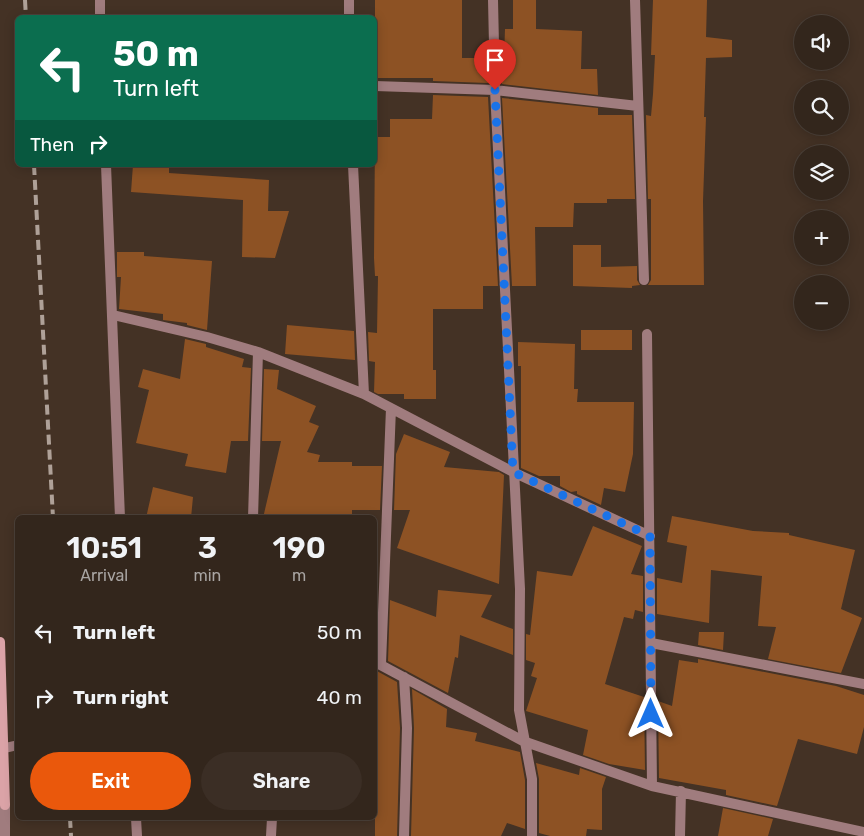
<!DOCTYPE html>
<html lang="en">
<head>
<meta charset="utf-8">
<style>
	body { margin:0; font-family:Rubik,sans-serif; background:#3b2e25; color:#f1f3f6; height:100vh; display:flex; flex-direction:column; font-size:19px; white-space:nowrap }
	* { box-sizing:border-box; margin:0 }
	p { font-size:16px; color:#a9a5a3 }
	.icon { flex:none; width:28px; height:28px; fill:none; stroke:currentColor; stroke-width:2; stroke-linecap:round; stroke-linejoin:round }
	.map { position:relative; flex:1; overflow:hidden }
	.panel { position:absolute; left:15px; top:515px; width:362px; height:305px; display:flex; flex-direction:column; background:#33261c; border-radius:8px; box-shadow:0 2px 12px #0003,0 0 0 1px #4e433b }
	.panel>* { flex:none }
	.top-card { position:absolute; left:15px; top:15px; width:362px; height:152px; border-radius:8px; box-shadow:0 2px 12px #0003,0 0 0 1px #4e433b; background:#0b6e4f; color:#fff; overflow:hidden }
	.buttons { position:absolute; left:794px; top:15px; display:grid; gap:10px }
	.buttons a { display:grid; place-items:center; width:55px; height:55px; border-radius:50%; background:#33261c; box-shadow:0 2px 12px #0003,0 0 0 1px #4e433b; font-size:25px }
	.pin { position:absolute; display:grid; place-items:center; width:42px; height:42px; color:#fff; margin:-51px -21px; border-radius:50% 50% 50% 0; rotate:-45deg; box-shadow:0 0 5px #0007 }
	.pin .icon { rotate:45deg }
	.me { position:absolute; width:55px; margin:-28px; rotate:0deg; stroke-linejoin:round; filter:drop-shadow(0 0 4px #0008) }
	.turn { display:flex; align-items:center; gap:18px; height:105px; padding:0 15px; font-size:22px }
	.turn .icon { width:65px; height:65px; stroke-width:2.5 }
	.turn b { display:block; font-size:35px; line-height:42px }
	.then { display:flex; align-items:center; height:48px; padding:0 15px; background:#0003; gap:10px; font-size:19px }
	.eta { display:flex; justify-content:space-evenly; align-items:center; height:85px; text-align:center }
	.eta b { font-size:30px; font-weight:600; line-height:35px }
	.action { display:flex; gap:10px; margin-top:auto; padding:10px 15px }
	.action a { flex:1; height:58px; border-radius:30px; background:#ea580c; color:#fff; font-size:20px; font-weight:600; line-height:58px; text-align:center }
	.action a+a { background:#3b2e25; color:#f1f3f6 }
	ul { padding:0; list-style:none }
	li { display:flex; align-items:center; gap:15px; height:65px; padding:0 15px }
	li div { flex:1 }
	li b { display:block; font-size:19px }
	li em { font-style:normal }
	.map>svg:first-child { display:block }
	.building { fill:#8d5224 }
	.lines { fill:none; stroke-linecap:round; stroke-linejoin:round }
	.minor { stroke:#a07c7e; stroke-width:10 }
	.secondary { stroke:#dba3a7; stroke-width:10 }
	.rail { stroke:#afa198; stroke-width:4; stroke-dasharray:10 5; stroke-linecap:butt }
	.route { stroke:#1a73e8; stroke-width:9; stroke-dasharray:0 16.2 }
</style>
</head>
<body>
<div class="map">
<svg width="864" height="836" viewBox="0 0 864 836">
	<rect width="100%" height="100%" fill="#443225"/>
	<path class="building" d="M375,0H462V58H487L488,83L433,81V78H375Z
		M513,0H536V29L582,31L581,69H597L598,95L502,84L501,58H504L505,29H513Z
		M653,0H707L706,37L732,40V57L706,58L704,117H706L703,201L704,285H648L651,280V199H648L646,115L651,116L653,94L655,55H651Z
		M433,95L488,97L498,286H483V309H433V370H436V399H404V394H378L374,392L375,362L369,361L368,332L377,333L378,276H375L374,258L375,137H390V119H432Z
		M502,98L598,108V115H632L635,199H607V203H574L573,227H535L536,286H512Z
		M133,165H169V173L269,180L268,211H289L275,258L242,257L243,200L131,192Z
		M573,245H601V267L637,266V280L640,285L632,286V288L573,286Z
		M117,252H144V256L212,261L207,330L187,325V323L163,320V314L119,309L121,277H117Z
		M287,325L354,331L355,360L285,354Z
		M581,330H632V350H581Z
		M185,339L206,344V347L244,359L242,367L251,368L248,441H231L226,473L185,466L188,454L136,443L149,390L138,387L143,369L180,379Z
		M518,342L575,344L574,389H578L577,402H634L633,454L625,492L604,488L601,505L599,504L577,494V491L571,492L560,486V476H539L521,468V366H518Z
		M264,369L279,370L277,389L316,406L309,422L319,426L307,452L320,455L318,462H352V466H382L380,510H352V518H263L281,441H262Z
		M404,434L450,452L444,467L499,472L504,475L499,584L397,548L410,510H394L396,454Z
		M153,487L193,497L191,518H146Z
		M672,516L753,531L789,533V535L855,550L841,609L862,618L841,673L768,659L776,627L758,626L762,576L711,570L709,623L657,614V578L682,583L687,546L667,542Z
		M593,526L642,546L631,574L643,576V612L635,610L633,619L624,617L605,684L644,697L645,770L609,764L583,755L588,730L526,711L537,678L531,676L535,663L526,660V634L530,635L537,571L572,576Z
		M438,590L492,595L481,617L513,629V655L460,635L458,658L455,657L448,693L388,661L390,600L436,617Z
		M699,632H724L723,650L698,645Z
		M698,659L836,686L864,695V727L857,754L798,739L777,806L726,795V790L659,778L658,701L672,706L679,660L698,663Z
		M375,670L397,682L400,728L397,836H375Z
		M412,689L447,709L446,727L477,733L475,741L520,752L525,780V829L507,823L501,836H411L414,728Z
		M536,763L579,775L580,768L606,777L602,789V830L587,829L586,836H550L539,833V779Z
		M723,808L773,819L768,836H718Z"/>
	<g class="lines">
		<path class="minor" d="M100,0V18
			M349,0V18
			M493,0L495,90L520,589L519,710L532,779V836
			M635,0L644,280
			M375,86L495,90L638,106
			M106,165L120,518
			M353,165L364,394
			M113,315L207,337L258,352L364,394L513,472L650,536
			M647,334L652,786
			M253,518L258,352
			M651,643L864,684
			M375,662L523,741L652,786L864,832
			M381,664L391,408
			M404,677L407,728L404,836
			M5,748L18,745
			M136,818L137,836
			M5,836V805
			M271,836L272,818
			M680,836L681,791"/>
		<path class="secondary" d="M0,642L5,805"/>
		<path class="rail" d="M25,0L26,18
			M34,165L53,518
			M70,818L71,836"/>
	</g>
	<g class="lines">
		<path class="route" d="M495,90L513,472L650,536L651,714"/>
	</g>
</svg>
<div class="buttons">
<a><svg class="icon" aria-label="sound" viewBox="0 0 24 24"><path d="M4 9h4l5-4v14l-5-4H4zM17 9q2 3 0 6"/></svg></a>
<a><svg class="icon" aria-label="search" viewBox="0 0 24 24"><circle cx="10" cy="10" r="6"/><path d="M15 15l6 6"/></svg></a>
<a><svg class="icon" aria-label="layers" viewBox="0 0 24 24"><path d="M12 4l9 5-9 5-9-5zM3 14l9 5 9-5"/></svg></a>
<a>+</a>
<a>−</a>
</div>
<div class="pin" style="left:495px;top:90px;background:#d93025"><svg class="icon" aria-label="arrive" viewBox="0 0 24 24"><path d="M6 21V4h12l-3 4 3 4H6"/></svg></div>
<svg class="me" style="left:651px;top:714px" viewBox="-20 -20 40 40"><path d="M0-17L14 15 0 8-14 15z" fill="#1a73e8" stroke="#fff" stroke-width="4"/></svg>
<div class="top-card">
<div class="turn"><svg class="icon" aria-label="left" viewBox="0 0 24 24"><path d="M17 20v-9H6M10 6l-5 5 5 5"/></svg><div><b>50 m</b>Turn left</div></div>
<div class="then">Then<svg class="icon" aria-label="right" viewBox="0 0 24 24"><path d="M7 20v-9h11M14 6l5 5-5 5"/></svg></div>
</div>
<section class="panel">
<div class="eta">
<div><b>10:51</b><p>Arrival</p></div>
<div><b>3</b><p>min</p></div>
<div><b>190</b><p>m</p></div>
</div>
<ul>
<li><svg class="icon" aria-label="left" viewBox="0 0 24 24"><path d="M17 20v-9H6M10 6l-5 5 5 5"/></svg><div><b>Turn left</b></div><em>50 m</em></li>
<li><svg class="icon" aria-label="right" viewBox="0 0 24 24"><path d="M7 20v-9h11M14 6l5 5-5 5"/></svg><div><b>Turn right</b></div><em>40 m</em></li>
</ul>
<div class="action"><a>Exit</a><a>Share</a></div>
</section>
</div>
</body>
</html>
